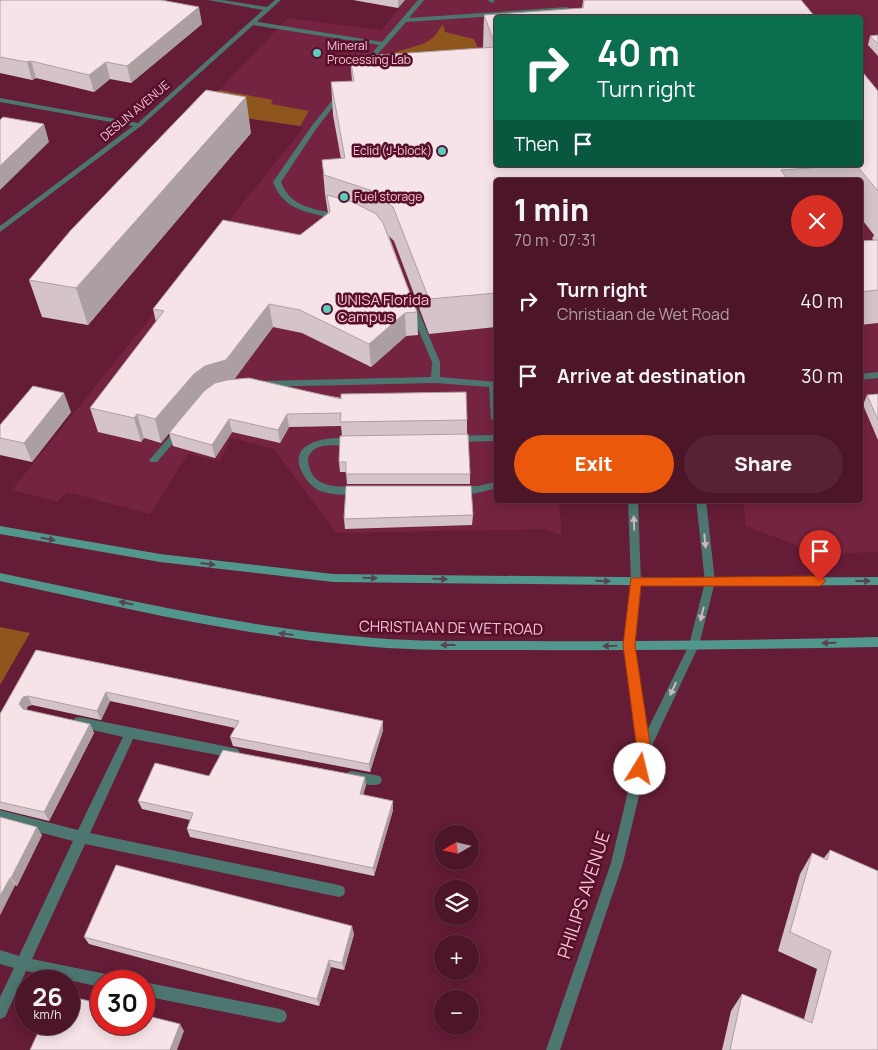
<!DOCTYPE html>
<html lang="en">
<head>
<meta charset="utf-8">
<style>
	body { margin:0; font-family:Manrope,sans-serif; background:#562234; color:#f1f3f6; height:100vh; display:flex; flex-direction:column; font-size:19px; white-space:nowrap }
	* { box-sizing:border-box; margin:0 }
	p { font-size:16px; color:#b29fa8 }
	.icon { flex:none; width:28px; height:28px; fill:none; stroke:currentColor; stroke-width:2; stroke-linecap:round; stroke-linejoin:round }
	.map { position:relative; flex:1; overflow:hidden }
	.panel { position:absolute; left:494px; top:178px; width:369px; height:325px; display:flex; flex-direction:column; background:#4c1528; border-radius:5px; box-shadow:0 2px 12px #0003,0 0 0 1px #633445 }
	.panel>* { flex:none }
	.hud { position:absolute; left:494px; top:15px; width:369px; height:152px; border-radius:5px; box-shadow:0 2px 12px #0003,0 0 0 1px #633445; background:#0b6e4f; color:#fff; overflow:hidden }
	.needle { width:32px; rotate:261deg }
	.tools { position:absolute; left:434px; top:825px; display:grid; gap:10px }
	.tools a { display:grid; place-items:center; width:45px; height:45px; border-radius:50%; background:#4c1528; box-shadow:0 2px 12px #0003,0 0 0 1px #633445; font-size:25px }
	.speed { position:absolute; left:15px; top:970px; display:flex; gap:10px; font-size:25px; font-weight:700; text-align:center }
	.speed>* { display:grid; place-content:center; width:65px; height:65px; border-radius:50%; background:#4c1528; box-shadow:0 2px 12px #0003,0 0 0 1px #633445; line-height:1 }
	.speed small { font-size:12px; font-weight:400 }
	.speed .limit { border:8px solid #d22; background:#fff; color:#111 }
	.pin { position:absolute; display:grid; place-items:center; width:42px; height:42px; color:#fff; margin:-51px -21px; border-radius:50% 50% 50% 0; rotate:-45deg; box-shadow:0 0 5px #0007 }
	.pin .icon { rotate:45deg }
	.me { position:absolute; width:55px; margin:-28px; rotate:9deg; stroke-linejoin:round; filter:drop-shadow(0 0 4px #0008) }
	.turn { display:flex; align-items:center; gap:18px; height:105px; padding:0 20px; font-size:22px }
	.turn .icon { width:65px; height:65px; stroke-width:2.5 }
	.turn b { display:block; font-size:35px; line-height:42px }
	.then { display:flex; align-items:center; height:48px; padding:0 20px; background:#0003; gap:10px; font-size:19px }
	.round { display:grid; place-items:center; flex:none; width:52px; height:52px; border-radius:26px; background:#562234 }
	.summary { display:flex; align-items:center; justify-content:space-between; height:85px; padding:0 20px }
	h1 { font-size:30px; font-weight:800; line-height:38px }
	.action { display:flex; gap:10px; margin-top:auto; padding:10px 20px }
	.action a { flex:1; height:58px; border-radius:30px; background:#ea580c; color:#fff; font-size:20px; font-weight:800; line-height:58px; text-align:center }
	.action a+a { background:#562234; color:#f1f3f6 }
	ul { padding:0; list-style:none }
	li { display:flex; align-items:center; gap:15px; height:75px; padding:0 20px }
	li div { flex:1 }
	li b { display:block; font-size:19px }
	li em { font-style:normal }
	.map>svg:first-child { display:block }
	.built { fill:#742341; fill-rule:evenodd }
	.green { fill:#8e561d }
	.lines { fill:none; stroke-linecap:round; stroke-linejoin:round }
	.service { fill:#4c766f; fill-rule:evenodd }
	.minor { fill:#4c766f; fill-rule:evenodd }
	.secondary { fill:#51978b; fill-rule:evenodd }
	.wall { fill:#d4c3c8 }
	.shaded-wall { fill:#ac9fa2 }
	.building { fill:#f6e3e8; stroke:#ac9fa2 }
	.oneway { fill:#d1b4bc }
	.oneway2 { fill:#554552 }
	.route { fill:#ea580c; stroke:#983908 }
	.poi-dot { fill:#5acebd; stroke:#580f2c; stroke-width:2 }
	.labels { text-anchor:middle; stroke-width:5; stroke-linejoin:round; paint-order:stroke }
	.far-poi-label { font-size:12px; fill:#f2c4cf; stroke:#580f2c; text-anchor:start }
	.far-street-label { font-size:12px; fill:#f2c4cf; stroke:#580f2c }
	.poi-label { font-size:15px; fill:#f2c4cf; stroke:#580f2c; text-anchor:start }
	.street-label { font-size:15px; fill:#f2c4cf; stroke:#580f2c }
	.near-street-label { font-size:18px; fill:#f2c4cf; stroke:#580f2c }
</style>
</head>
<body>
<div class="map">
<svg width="878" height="1050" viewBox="0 0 878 1050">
	<rect width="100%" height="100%" fill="#651c36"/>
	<path class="built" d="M406,0H878V552L819,554L746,526L743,500H860V180H496V500H559L562,535L545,529L336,533L274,449L231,438L220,461L188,454L150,514L67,492L57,502L12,490L304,127L199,111L288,18L381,30ZM496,18H860V165H496Z"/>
	<path class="green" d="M443,24L445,32L474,39L496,88L387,55L425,43L434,37Z
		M219,90L273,100L271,104L309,111L300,126L199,111Z
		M0,627L30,633L0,685Z"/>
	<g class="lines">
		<path class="service" d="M418,0H424L409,18L567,7L570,9L567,11L406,22L386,45L366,66L363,64L379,45L253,25L250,23L253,21L382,42Z
			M487,0H494L495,1L492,3Z
			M338,93L343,94L316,129L281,182C291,209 317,209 342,215V219H339C311,213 284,212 273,182L311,127Z
			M413,305L417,308L440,362V377L496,382V422L491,419L489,387L435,383L261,387L257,384L261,381L431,377L432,362L409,308Z
			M878,372V378L860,380V374Z
			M179,428L182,429L184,431L182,433L157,462H151L149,460L151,458L176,429Z
			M496,435V441L454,442L449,439L454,436Z
			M336,438H352L357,441C345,452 317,436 308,458C309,489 336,487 359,486L362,487L364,490L362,493C351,496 331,495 320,491C312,487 307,481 303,474C288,448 314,439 336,438Z
			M496,482V488C486,491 461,499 453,490L458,486H478Z
			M628,500H638L641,582L640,585H632L631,582Z
			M696,500H706L715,582L714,585H706L705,582Z
			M79,717L234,748L238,749L240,753L238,757L234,758L133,739L90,833L339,885L344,887L345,891L344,895L339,897L85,844L32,959L106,974L111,976L113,981H101V987L26,971L5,1017L0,1019V997L14,968L0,964V950L19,956L73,841L0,822V810L78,830L123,737L75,726L73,722L75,718Z
			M352,771L380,776L382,780L380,784C371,787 357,783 348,780L346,776L348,772Z
			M144,982L280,1009L285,1011L287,1016L285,1021L280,1023L144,996Z"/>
		<path class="minor" d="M208,0H222L267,7L275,0H281L141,126L0,232V226L133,126L0,102V98L138,123L263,10Z
			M636,578L640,579L641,582L634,645L647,731L689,645L705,582L706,579H714L715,582L699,645L650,750L623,863L560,1050H546L611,863L638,749L624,645L631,582L632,579Z"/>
		<path class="secondary" d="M0,526L160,554L333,574L710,578L878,577V585L710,586L333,582L160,562L0,534Z
			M0,573C120,598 240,627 363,637C416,642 469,641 523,641C641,642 760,640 878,637V647C760,649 641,651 523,650C469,650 416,651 363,646C240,636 120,607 0,581Z"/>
	</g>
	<path class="wall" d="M0,0L202,24L131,83L110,79L94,92L36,78L32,80L0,73Z
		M353,0H405L398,8Z
		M583,0H801L878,91V323L860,325V241L874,240L872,239L874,235L860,217V180H496V327L429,334L394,241L389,236L417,312L418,335L406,336L371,367L302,333L273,327L234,379L467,420V434L470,474V484H347L346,472H340L339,462L342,436L341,426L289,427L280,443L232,432L215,458L173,446L169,433L161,443L144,438L141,442L98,432L90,408L156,322L153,309L300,235L328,213L325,194L322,160L341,159L333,115L331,82L352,81L350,57L483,48L484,15L582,8Z
		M878,35V56L868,45L870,36Z
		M251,133L88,325L42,317L29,280Z
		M878,394V440L863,405L867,395Z
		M71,412L32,462L0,455V425Z
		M473,515L472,525L345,529L344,519Z
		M36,650L383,721V730L370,772L233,746L230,737L235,728L110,701L101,720L32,705L28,706L26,710L90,724L94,733L49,821L0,809V714Z
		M209,776L366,785L363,795L393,810L374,876L190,837L187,829L190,820L142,809L138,801Z
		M0,817L42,835L17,886L15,885L0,915Z
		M830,850L878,1050H722L731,1011L742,994L804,1019L817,969L778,951L800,874L812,853L824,858Z
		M354,934L344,970L331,967L319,1006L89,944L84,937Z"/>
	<path class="shaded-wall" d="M398,0H405L398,8Z
		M199,7L202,24L131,83L127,66Z
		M31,61L36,78L32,80L27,62Z
		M106,62L110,79L94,92L89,75Z
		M246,97L251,133L88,325L76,288Z
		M44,124L49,142L0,190V166Z
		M269,304L273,327L231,384L199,397L161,443L155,419L194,374Z
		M405,313L406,336L371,367L369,344Z
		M64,393L71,412L32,462L24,443Z
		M137,414L144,438L141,442L134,418Z
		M287,414L289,427L280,443L278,430Z
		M229,419L232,432L215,458L212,445Z
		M106,692L110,701L101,720L97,711Z
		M28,696L32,705L28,706L24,713L19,704L23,697Z
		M383,721V730L370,772L369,764Z
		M90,724L94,733L49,821L44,812Z
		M365,777L366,785L360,803V794Z
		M393,801V810L374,876L373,868Z
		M37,827L42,835L17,886L11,878Z
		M10,878L15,885L0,915V896Z
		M352,926L354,934L344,970L342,963Z
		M329,960L331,967L319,1006L317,999Z
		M180,1024L184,1031L177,1050H170Z"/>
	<path class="building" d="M0,0H161L199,7L127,66L106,62L89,75L31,61L27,62L0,57Z
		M584,0H801L816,18H496V165H853L781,170L788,180H496V293L429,299L393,207L370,190L324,175L322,160L345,158L331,82L354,81L350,57L496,47L484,15L583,8Z
		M878,35V44L870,36Z
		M860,69L878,91V191L856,165H860Z
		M206,90L246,97L76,288L29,280L71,230Z
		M3,117L44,124L0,166V120Z
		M327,195L353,202L376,214L383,223L417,312L405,313L369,344L300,310L269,304L226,360L205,366L194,374L155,419L137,414L134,418L90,408L164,311L153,309L223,220L300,235L330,212Z
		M878,240V290L860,292V241Z
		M249,378L341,399V394L466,392L467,420L340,422L341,413L287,414L278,430L229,419L212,445L169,433L204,391L215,383L227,380Z
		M33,386L64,393L24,443L0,438V425Z
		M878,394V420L867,395Z
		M468,434L470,474H346V462H339L340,436Z
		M346,486H471L473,515L344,519Z
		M36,650L383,721L369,764L230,737L239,721L106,692L97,711L28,696L23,697L19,704L23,709L90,724L44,812L0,802V714Z
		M223,750L365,777L360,794L393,801L373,868L187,829L193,813L138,801L155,763L209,776Z
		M0,817L37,827L11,878H10L0,896Z
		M830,850L878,871V1050H730L742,994L812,1023L831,951L790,932L812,853L827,860Z
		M116,865L352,926L342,963L329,960L317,999L84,937Z
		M69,996L101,1004V1024H144V1015L180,1024L170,1050H30L42,1024H69Z"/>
	<defs><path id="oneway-solid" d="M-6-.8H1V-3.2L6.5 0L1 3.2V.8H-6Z" transform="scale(1.25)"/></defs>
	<g class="oneway">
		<use href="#oneway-solid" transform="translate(634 523) rotate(-92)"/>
		<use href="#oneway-solid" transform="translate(705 541) rotate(84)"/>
		<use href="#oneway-solid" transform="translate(702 614) rotate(104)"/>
		<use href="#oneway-solid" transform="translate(673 689) rotate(115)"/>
	</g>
	<g class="oneway2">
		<use href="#oneway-solid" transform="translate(48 539) rotate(10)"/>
		<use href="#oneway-solid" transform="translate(208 564) rotate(7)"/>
		<use href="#oneway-solid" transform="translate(370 578) rotate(1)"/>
		<use href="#oneway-solid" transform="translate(440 579) rotate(1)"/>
		<use href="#oneway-solid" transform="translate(603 581) rotate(1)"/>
		<use href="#oneway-solid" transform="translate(863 581)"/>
		<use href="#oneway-solid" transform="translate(126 603) rotate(-168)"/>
		<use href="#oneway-solid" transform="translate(286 634) rotate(-173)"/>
		<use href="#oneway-solid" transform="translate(829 643) rotate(179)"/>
		<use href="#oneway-solid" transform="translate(448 645) rotate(-180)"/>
		<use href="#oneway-solid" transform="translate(610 646) rotate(179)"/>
	</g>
	<path class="route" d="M820,576L826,581L820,586H641L635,645L651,750L644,773L640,775L635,773L633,769L637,750L623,645L631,578Z"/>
	<g class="poi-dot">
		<circle cx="317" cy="53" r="5"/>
		<circle cx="442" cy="151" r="5"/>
		<circle cx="344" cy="197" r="5"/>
		<circle cx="327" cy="309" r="5"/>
	</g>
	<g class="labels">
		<g class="far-poi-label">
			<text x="327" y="50">Mineral<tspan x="327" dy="14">Processing Lab</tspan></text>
			<text x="432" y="155" text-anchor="end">Eclid (J-block)</text>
			<text x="354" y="201">Fuel storage</text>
		</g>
		<g class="far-street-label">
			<text transform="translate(135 111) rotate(-40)" y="4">DESLIN AVENUE</text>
		</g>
		<g class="poi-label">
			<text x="337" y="305">UNISA Florida<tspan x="337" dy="17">Campus</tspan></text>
		</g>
		<g class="street-label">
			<text transform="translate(451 628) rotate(1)" y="5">CHRISTIAAN DE WET ROAD</text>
		</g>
		<g class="near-street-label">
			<text transform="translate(584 895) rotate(-72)" y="6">PHILIPS AVENUE</text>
		</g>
	</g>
</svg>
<div class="tools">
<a><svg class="needle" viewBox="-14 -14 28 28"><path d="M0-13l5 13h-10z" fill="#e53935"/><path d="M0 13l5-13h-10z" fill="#b29fa8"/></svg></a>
<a><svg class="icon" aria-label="layers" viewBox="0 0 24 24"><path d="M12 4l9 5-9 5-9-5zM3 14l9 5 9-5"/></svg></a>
<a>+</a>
<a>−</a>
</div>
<div class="speed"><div>26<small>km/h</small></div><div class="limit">30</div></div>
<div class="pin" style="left:820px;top:581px;background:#d93025"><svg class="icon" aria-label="arrive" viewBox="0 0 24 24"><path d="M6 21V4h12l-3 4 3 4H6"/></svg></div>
<svg class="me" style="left:640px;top:769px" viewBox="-20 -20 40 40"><circle r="19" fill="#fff"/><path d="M0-13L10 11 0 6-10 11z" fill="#ea580c"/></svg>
<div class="hud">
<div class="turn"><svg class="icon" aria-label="right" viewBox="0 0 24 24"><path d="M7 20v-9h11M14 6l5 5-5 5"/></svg><div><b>40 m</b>Turn right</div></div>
<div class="then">Then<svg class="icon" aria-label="arrive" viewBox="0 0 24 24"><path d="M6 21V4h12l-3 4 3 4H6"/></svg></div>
</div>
<section class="panel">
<div class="summary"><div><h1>1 min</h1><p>70 m · 07:31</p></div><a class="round" style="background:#d93025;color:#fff"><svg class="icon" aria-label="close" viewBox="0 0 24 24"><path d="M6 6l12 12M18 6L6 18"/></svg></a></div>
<ul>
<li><svg class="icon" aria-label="right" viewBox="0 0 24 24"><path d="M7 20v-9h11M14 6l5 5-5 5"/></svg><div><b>Turn right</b><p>Christiaan de Wet Road</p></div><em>40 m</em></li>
<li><svg class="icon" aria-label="arrive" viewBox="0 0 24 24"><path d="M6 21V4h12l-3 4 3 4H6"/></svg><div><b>Arrive at destination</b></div><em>30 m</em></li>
</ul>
<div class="action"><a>Exit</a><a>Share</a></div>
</section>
</div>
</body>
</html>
